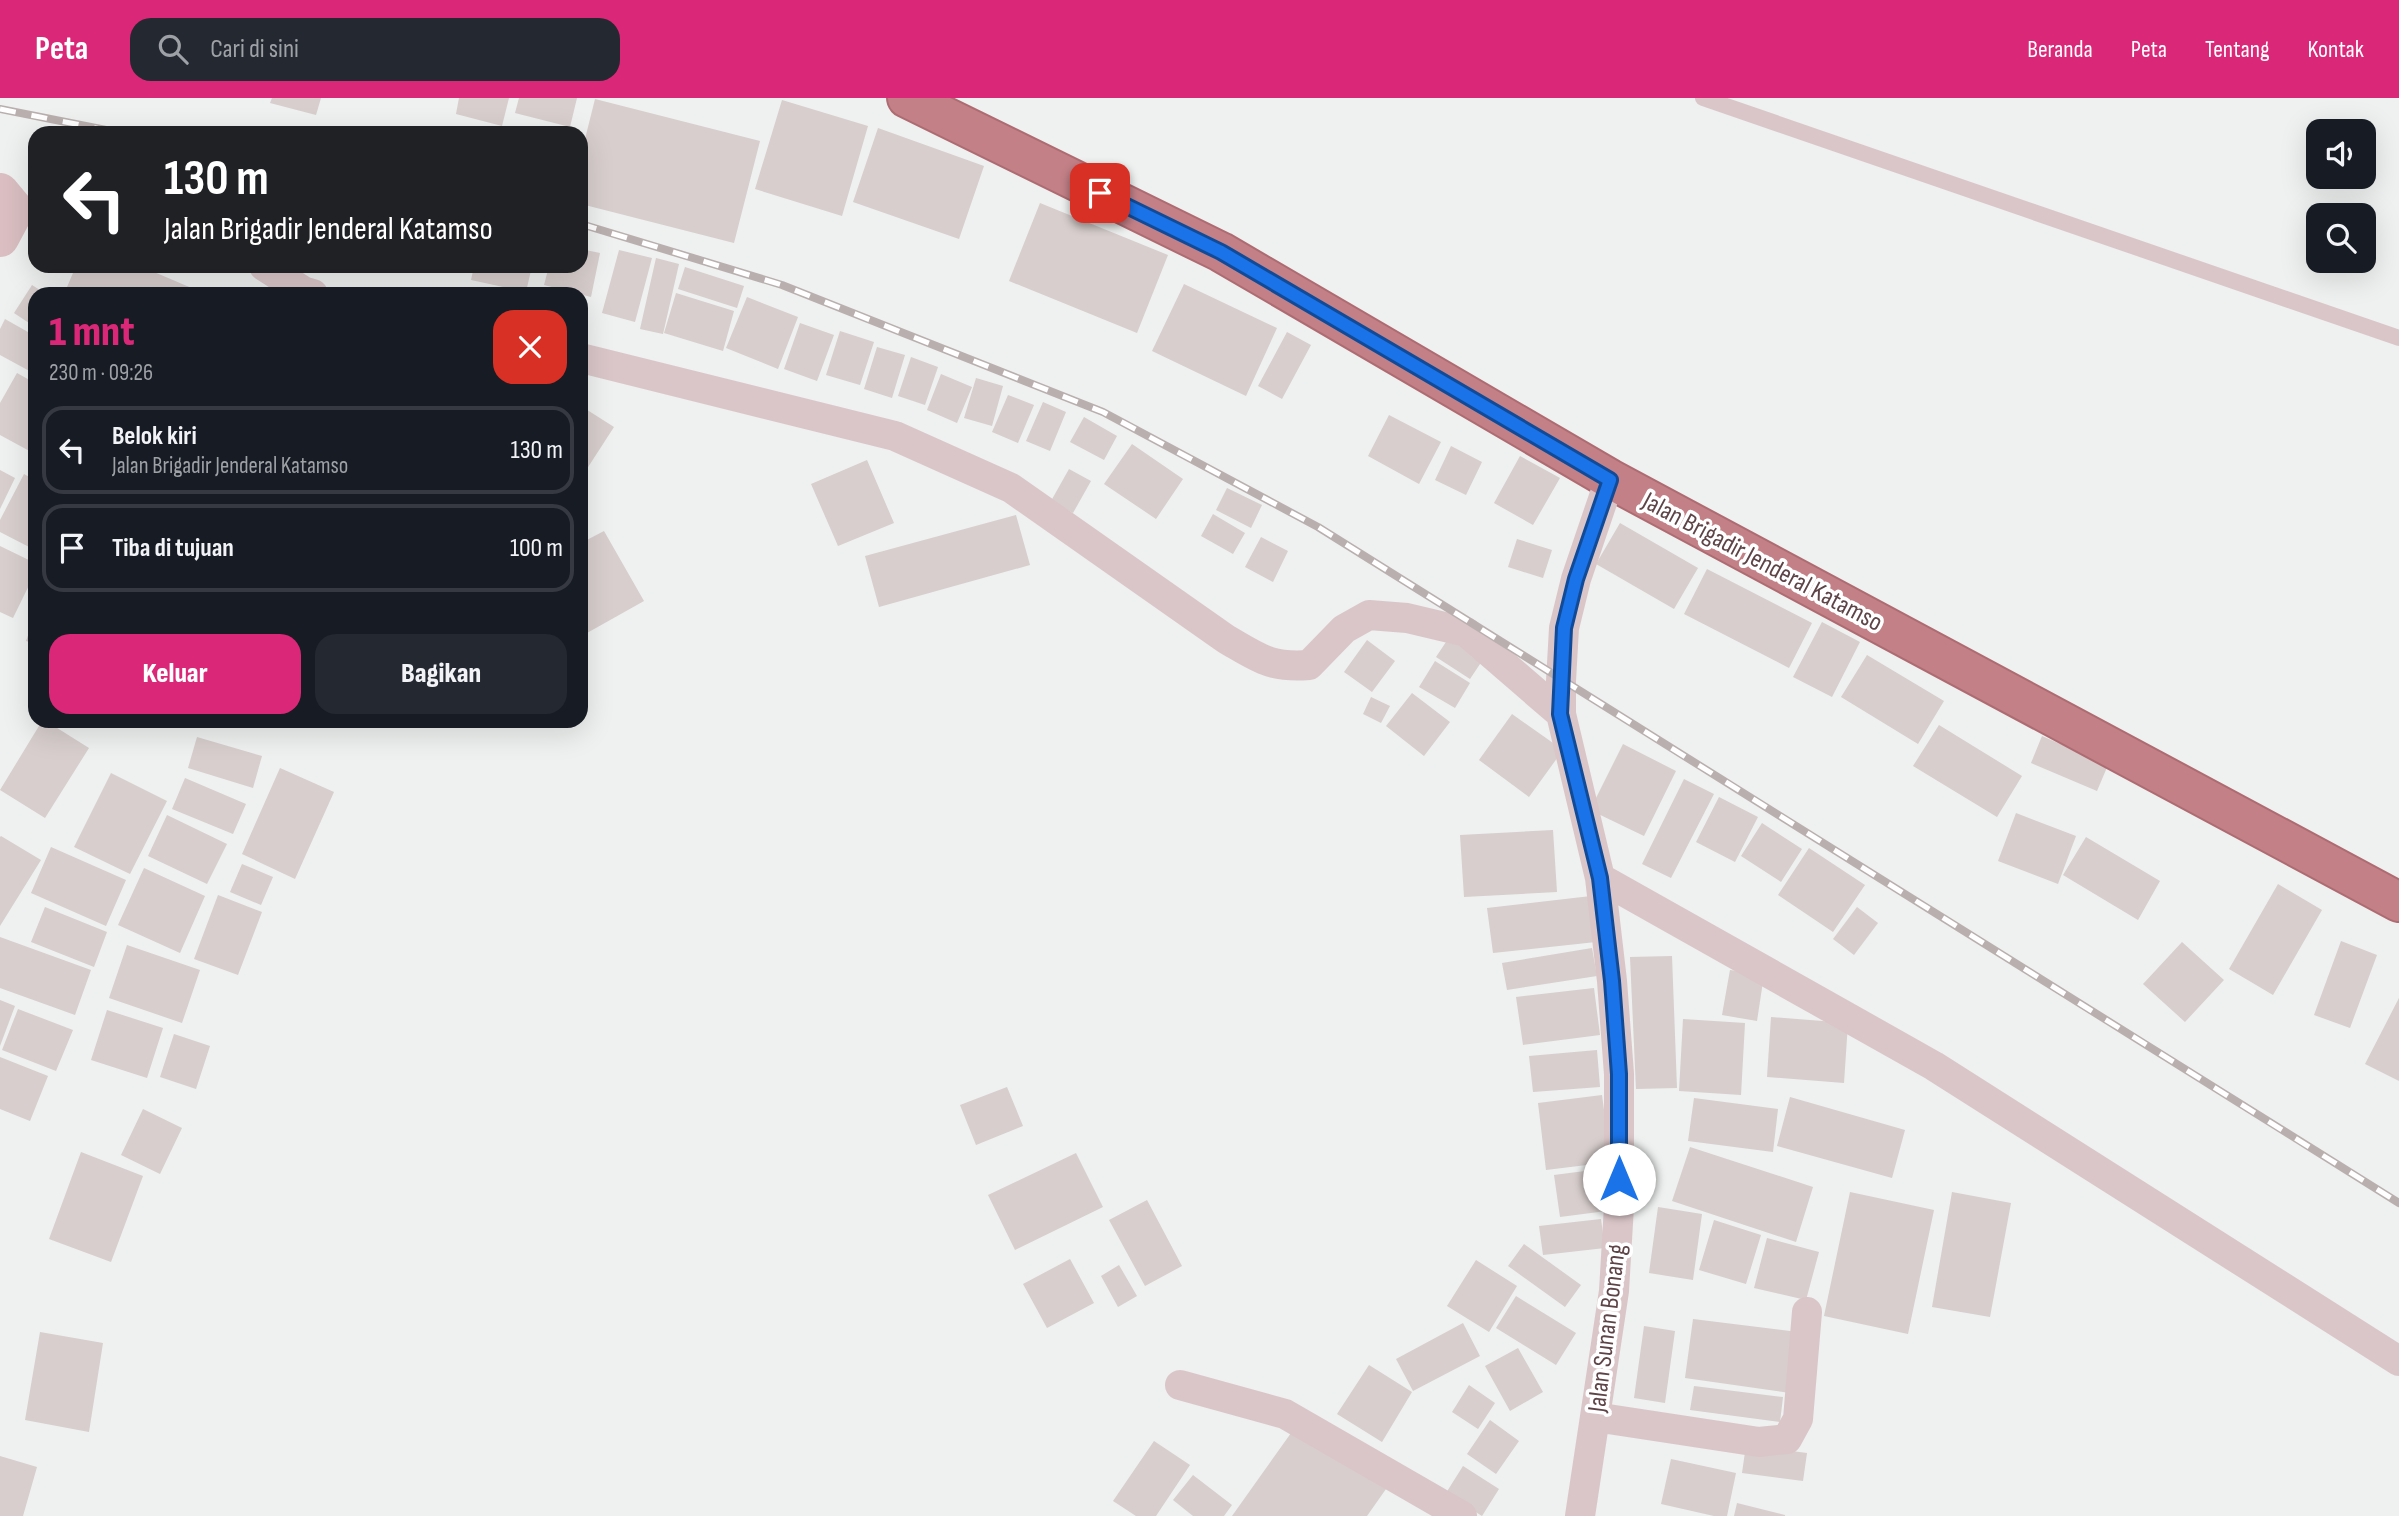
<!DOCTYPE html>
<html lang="id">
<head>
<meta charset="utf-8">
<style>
	body { margin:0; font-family:"Sofia Sans Condensed",sans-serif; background:#242831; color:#f1f3f6; height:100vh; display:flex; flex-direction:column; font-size:26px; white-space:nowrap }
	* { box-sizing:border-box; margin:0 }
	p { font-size:23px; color:#9ea1a6 }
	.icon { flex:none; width:38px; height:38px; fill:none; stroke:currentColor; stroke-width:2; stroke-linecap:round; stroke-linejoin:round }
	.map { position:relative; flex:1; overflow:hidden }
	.details { position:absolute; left:28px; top:189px; width:560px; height:441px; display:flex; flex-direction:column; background:#171b24; border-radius:21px; box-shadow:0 7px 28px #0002 }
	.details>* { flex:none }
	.hud { position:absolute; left:28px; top:28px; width:560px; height:147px; border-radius:21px; box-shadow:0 7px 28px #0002; background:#202124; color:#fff; overflow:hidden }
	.tools { position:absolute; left:2306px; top:21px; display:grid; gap:14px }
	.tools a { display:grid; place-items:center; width:70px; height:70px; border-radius:14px; background:#171b24; box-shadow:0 7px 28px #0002; font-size:35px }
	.pin { position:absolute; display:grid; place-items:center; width:60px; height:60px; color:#fff; margin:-30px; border-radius:14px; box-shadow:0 4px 10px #0006 }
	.me { position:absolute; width:77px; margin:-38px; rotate:0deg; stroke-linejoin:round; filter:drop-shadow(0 0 5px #0008) }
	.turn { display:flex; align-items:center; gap:24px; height:147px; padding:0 21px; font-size:32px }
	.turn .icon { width:91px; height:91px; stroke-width:2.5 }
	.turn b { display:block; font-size:49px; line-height:60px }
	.round { display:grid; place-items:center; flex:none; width:74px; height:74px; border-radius:21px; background:#242831 }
	.headline { display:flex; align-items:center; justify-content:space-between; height:119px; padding:0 21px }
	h1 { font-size:42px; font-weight:800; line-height:52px; color:#db2777 }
	.cta { display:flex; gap:14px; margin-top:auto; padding:14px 21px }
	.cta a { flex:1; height:80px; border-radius:21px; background:#db2777; color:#fff; font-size:28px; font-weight:800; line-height:80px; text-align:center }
	.cta a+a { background:#242831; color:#f1f3f6 }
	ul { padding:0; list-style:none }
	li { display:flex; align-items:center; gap:21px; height:88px; margin:0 14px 10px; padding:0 7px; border:4px solid #363941; border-radius:21px }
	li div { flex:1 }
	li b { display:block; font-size:26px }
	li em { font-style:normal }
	header { display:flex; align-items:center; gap:42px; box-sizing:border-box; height:98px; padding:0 35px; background:#db2777; color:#fff }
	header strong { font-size:33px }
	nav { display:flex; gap:38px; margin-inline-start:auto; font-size:24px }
	.search { width:490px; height:63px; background:#242831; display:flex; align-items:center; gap:18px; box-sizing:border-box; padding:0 24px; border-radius:21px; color:#9ea1a6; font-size:26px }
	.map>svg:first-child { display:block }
	.building { fill:#d7cecd }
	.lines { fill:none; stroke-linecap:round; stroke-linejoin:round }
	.highway-casing { stroke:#af6b72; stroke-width:42 }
	.lane { stroke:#dac6c9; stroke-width:16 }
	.street { stroke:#dac6c9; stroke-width:30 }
	.secondary { stroke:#dabec1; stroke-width:38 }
	.highway { stroke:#c38087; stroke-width:38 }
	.rail-casing { stroke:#baafaf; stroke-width:8 }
	.rail { stroke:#fff; stroke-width:5; stroke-dasharray:16; stroke-linecap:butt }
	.route-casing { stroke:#114b97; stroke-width:18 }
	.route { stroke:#1a73e8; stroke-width:12 }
	.labels { text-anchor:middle; stroke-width:7; stroke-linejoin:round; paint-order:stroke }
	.street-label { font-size:26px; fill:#5e4448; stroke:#fff }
</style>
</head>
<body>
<header>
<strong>Peta</strong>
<div class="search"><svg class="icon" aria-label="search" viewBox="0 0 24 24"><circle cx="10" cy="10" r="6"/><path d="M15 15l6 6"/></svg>Cari di sini</div>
<nav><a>Beranda</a><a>Peta</a><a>Tentang</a><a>Kontak</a></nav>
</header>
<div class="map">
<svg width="2399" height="1418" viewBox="0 0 2399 1418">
	<rect width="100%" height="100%" fill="#eef1ef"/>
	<path class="building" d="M272,0H321L316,17L270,5Z
		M459,0H509L502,28L456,16Z
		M519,0H577L570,29L515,15Z
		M595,1L760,43L734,145L581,106V57Z
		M782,2L868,28L842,118L755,91Z
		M878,30L984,68L959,141L853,104Z
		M1040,105L1168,157L1137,235L1009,183Z
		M581,151L600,155L591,199L544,187L549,168H581Z
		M619,152L652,160L635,224L602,215Z
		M656,160L679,166L663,236L640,231Z
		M76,168H140L201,194L200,196H64Z
		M474,168H532L526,194L471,182Z
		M685,169L744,188L737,210L678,191Z
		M1184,186L1277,230L1246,298L1152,253Z
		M32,187L46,196H35V229L14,215Z
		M676,195L734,213L723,253L664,235Z
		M747,199L798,219L778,271L726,250Z
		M5,221L35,238V276L0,257V231Z
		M800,225L834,237L817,283L784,271Z
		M840,233L874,244L860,287L826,277Z
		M1287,234L1311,247L1282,301L1258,288Z
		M877,249L905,257L892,300L864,291Z
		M911,259L938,269L925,307L898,298Z
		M17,275L35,285V356L0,337V305Z
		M941,276L972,289L957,325L927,312Z
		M976,280L1003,288L992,328L964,320Z
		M1008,297L1034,307L1018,345L992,334Z
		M1043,304L1066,314L1050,353L1026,343Z
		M581,308L614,329L581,380Z
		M1389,317L1441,344L1419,386L1368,358Z
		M1084,319L1117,338L1104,362L1070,344Z
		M1132,346L1183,381L1156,421L1104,386Z
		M1451,348L1482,364L1466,397L1435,382Z
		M1520,358L1560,380L1533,427L1494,405Z
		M867,362L894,425L838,448L811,386Z
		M1069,371L1091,383L1073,415L1051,403Z
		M0,372L15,380L0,411Z
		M24,376L35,382V452L0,434V422Z
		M1227,390L1262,407L1251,430L1216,412Z
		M1213,416L1245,435L1233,456L1201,438Z
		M1016,417L1030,467L879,509L865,458Z
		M1620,425L1698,470L1674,511L1596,466Z
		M604,433L644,503L587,535L581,524V445Z
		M1261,439L1288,453L1273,484L1245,469Z
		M1517,441L1552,452L1543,480L1508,469Z
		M0,448L35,465V475L13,520L0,514Z
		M1707,471L1812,525L1789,570L1684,516Z
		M35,518V546L26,543Z
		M1822,524L1860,544L1832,599L1793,579Z
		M1454,532L1488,554L1470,581L1436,559Z
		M1367,542L1395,563L1372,594L1344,574Z
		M1867,557L1944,603L1918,646L1841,599Z
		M1435,563L1470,585L1455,610L1419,589Z
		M1412,595L1450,624L1424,658L1386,628Z
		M1371,599L1390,608L1381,625L1363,616Z
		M1512,616L1563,652L1529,699L1479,662Z
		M42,623H46L89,650L45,720L0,692Z
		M1939,627L2022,678L1997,719L1913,668Z
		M2042,638L2108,667L2097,693L2031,665Z
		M197,639L262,658L253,690L188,670Z
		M1623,646L1676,673L1644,738L1590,712Z
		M280,670L334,694L295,781L242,756Z
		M111,675L167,703L130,776L74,749Z
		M185,680L246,706L233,736L172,711Z
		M1684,681L1714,696L1671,780L1642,766Z
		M1719,699L1758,719L1735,764L1696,744Z
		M2016,715L2076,738L2058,786L1998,763Z
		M167,717L227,746L207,786L148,758Z
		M1762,725L1802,751L1781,784L1741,758Z
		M1553,732L1557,794L1464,799L1460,737Z
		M1,738L41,762L0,828V739Z
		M2086,739L2160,783L2138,822L2063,777Z
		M51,749L126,782L106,828L31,795Z
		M1809,750L1865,787L1833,834L1778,797Z
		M242,766L273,779L261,807L230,794Z
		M144,770L205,798L180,855L118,827Z
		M2278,786L2322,812L2273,897L2229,871Z
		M218,797L262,814L238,877L194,861Z
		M1591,798L1596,844L1493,855L1487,810Z
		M45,809L107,834L94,869L31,844Z
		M1857,809L1878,825L1854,857L1833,841Z
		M0,839L91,872L75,917L0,890Z
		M2341,843L2377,857L2350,930L2314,917Z
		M2182,844L2224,882L2185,924L2143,886Z
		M127,847L200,872L182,925L109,900Z
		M1592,850L1597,878L1507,892L1502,865Z
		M1672,858L1677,990L1636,991L1630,859Z
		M1730,872L1764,877L1757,923L1722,917Z
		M1594,890L1600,937L1523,947L1516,899Z
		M2399,900V983L2365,966Z
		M0,902L15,908L0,948Z
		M18,911L73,932L56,973L2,952Z
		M107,912L163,930L147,980L91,962Z
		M1771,919L1848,925L1844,985L1767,979Z
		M1683,921L1745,925L1741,997L1679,993Z
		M174,936L210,948L196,991L160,979Z
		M1597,952L1600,989L1533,994L1529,958Z
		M0,959L48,978L30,1023L0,1011Z
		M1007,989L1023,1028L976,1047L960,1007Z
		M1602,997L1611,1064L1546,1072L1538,1005Z
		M1790,999L1905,1032L1892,1080L1777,1048Z
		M1694,1000L1778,1011L1773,1054L1688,1043Z
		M143,1011L182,1030L160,1076L121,1057Z
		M1690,1049L1813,1089L1796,1144L1672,1103Z
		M81,1054L143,1078L111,1164L49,1141Z
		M1076,1055L1103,1109L1015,1152L988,1097Z
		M1608,1070L1614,1112L1560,1119L1554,1077Z
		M1850,1094L1934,1112L1908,1236L1824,1218Z
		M1952,1094L2011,1105L1990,1219L1932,1209Z
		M1147,1102L1182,1168L1145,1188L1109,1122Z
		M1658,1109L1702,1116L1693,1182L1649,1175Z
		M1601,1121L1605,1150L1543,1157L1539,1128Z
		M1714,1122L1761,1137L1746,1186L1699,1172Z
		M1767,1140L1819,1154L1806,1202L1754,1190Z
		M1524,1146L1581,1187L1565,1209L1508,1168Z
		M1070,1161L1094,1205L1047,1230L1023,1186Z
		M1476,1162L1517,1188L1489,1234L1447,1208Z
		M1119,1167L1137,1198L1118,1209L1101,1178Z
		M1516,1198L1576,1235L1556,1267L1496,1230Z
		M1693,1221L1798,1234L1790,1295L1685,1280Z
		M1463,1225L1480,1258L1413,1293L1396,1261Z
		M1644,1228L1675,1233L1665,1305L1634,1300Z
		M40,1234L103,1245L89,1334L25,1322Z
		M1518,1250L1543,1294L1510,1313L1485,1268Z
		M1369,1267L1412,1294L1382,1344L1337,1316Z
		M1469,1287L1495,1305L1478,1331L1452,1314Z
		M1694,1288L1783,1299L1780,1324L1690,1312Z
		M1490,1322L1519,1343L1496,1376L1467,1356Z
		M1296,1328L1386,1391L1367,1418H1232Z
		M1154,1343L1190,1367L1156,1418H1136L1113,1403Z
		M1746,1347L1807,1355L1803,1383L1742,1375Z
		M0,1358L37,1369L23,1418H0Z
		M1671,1361L1736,1375L1727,1418H1714L1661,1406Z
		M1463,1368L1499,1391L1482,1418L1446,1395Z
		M1193,1377L1232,1407L1224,1418H1193L1173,1402Z
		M1737,1405L1785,1417V1418H1734Z"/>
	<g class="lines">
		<defs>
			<path id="highway" d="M907,0L1221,154L1610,381L2399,804"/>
		</defs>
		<use href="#highway" class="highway-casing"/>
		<path class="lane" d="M1703,0L2399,240"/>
		<path class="street" d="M264,168L303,193L313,196
			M581,260L895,338L1011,390L1226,541C1259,560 1270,570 1309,567L1344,531L1369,517L1407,520L1466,534L1561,616
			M1600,780L1934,968L2399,1263
			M1180,1287L1285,1316L1462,1418
			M1595,1319L1759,1344L1787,1341L1798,1321L1807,1214
			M1580,1418L1614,1193L1619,1108V976L1612,883L1600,780L1561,616V583L1564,530L1576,481L1610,381"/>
		<path class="secondary" d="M0,94L15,112L0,140"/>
		<use href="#highway" class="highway"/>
		<defs>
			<path id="rail" d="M0,11L121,35
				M581,126L782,187L1103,314L1318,429L2399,1105"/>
		</defs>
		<use href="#rail" class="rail-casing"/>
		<use href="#rail" class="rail"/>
	</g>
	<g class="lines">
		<defs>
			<path id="route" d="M1100,95L1221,154L1610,382L1576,481L1564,530L1560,616L1600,780L1612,883L1619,976V1081"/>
		</defs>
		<use href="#route" class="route-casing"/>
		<use href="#route" class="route"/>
	</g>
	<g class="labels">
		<g class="street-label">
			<text transform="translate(1763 463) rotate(28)" y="9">Jalan Brigadir Jenderal Katamso</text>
			<text transform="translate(1606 1230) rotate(-83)" y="9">Jalan Sunan Bonang</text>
		</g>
	</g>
</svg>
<div class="tools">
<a><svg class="icon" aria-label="sound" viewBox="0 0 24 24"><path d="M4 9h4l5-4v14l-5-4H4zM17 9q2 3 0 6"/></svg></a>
<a><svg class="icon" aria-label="search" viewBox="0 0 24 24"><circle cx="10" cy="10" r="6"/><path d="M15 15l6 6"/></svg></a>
</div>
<div class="pin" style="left:1100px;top:95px;background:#d93025"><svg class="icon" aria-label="arrive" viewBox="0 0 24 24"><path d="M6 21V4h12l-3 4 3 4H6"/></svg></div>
<svg class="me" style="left:1619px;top:1081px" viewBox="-20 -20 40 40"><circle r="19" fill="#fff"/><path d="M0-13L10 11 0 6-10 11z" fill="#1a73e8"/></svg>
<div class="hud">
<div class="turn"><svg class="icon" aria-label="left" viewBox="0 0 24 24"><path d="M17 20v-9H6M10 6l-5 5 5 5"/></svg><div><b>130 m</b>Jalan Brigadir Jenderal Katamso</div></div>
</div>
<section class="details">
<div class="headline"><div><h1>1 mnt</h1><p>230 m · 09:26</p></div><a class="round" style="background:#d93025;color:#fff"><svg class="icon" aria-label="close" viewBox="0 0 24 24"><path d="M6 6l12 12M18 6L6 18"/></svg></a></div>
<ul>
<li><svg class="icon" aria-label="left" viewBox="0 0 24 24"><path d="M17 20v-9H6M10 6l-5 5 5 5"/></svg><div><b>Belok kiri</b><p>Jalan Brigadir Jenderal Katamso</p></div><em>130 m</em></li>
<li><svg class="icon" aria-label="arrive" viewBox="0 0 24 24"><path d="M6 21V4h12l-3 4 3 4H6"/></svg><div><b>Tiba di tujuan</b></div><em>100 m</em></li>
</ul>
<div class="cta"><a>Keluar</a><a>Bagikan</a></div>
</section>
</div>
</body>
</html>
